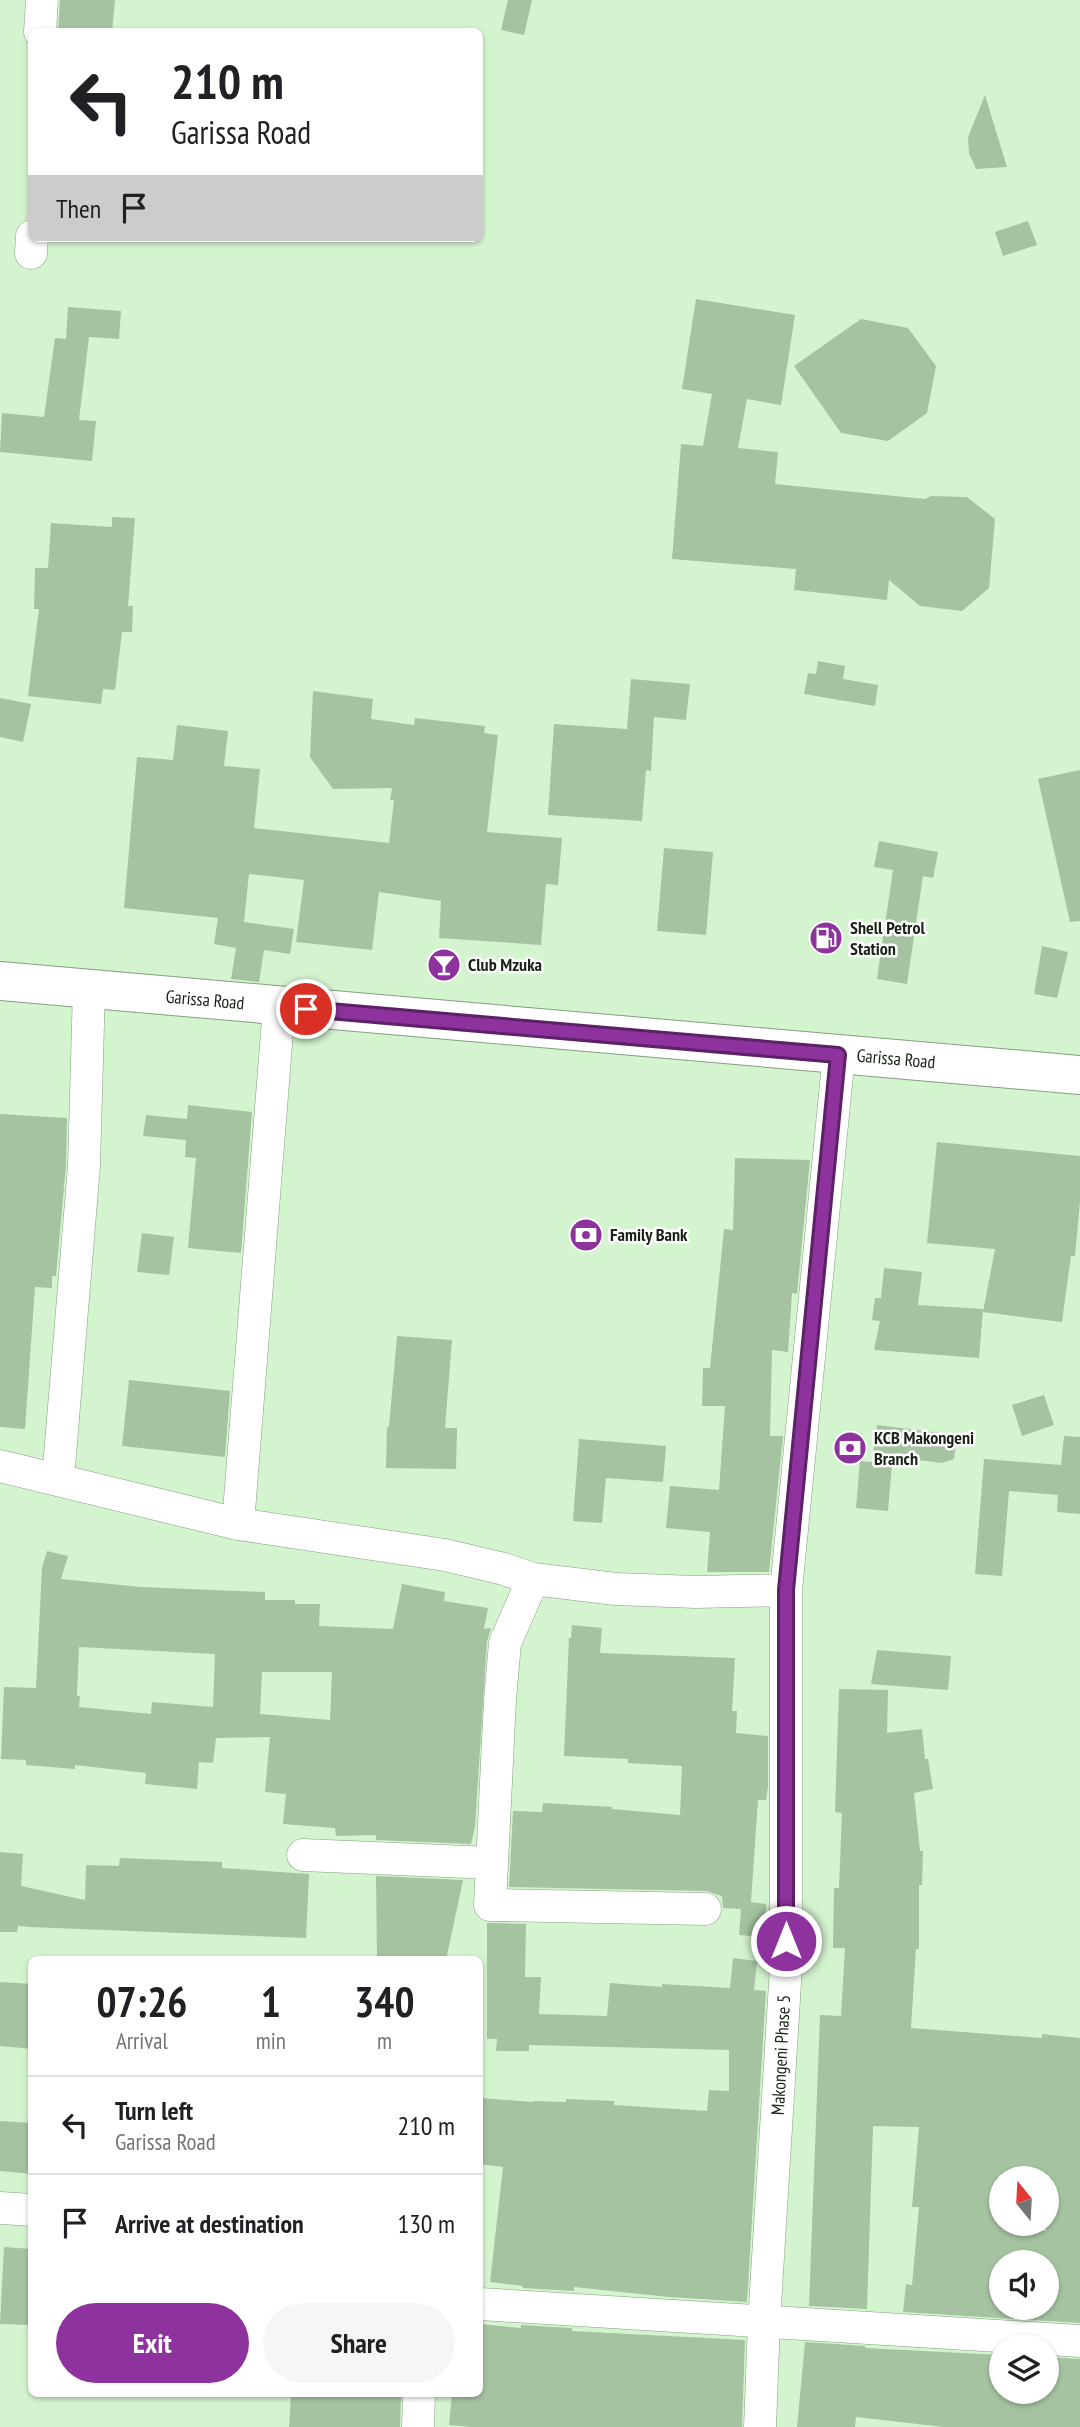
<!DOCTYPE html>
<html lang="en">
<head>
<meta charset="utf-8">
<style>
	body { margin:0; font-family:"PT Sans Narrow",sans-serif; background:#f6f6f6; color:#202124; height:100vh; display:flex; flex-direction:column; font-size:26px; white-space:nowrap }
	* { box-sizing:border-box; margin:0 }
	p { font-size:23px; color:#757577 }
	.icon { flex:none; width:38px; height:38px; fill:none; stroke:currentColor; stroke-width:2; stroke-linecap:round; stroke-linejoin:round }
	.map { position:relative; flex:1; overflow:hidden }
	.drawer { position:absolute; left:28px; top:1956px; width:455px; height:441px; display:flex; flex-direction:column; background:#fff; border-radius:10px; box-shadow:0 2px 5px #0004 }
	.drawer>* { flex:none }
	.guide { position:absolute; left:28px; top:28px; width:455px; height:214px; border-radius:10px; box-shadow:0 2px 5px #0004; background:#fff; color:#202124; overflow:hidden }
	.needle { width:46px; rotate:342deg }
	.tools { position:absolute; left:989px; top:2166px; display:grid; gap:14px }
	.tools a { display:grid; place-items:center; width:70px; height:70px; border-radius:50%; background:#fff; box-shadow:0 2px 5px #0004; font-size:35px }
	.pin { position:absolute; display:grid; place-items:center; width:60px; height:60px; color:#fff; margin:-30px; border:4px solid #fff; border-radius:50%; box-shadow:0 2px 7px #0007 }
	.me { position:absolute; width:77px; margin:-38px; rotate:0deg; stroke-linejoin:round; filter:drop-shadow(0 0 5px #0008) }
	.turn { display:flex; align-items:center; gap:24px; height:147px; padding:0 28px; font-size:32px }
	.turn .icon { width:91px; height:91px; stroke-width:2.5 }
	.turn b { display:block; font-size:49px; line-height:60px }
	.then { display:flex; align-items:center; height:66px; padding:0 28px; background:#0003; gap:14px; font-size:26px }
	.eta { display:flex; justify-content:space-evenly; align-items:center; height:119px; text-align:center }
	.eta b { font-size:42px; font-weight:700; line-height:49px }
	.cta { display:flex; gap:14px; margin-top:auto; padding:14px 28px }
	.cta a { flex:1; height:80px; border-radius:42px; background:#8e339e; color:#fff; font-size:28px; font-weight:700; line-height:80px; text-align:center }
	.cta a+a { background:#f6f6f6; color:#202124 }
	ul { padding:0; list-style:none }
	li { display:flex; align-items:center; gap:21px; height:98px; padding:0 28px; border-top:2px solid #e0e0e0 }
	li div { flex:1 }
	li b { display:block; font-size:26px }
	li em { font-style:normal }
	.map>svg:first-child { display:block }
	.building { fill:#a5c3a1; fill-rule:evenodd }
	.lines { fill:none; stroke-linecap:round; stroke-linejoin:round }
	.minor-casing { stroke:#84a07f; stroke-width:33 }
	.trunk-casing { stroke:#84a07f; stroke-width:40 }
	.minor { stroke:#fff; stroke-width:32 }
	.trunk { stroke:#fff; stroke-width:38 }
	.route-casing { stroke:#5c2167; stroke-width:18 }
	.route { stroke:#8e339e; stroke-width:12 }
	.labels { text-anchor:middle; stroke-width:5; stroke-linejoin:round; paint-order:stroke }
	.poi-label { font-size:18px; font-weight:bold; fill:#182316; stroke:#fff; text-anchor:start }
	.street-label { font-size:18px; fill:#182316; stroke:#fff }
</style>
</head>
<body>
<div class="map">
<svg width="1080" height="2427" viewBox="0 0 1080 2427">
	<rect width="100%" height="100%" fill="#d4f3cf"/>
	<path class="building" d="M60,0H115L112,32H58Z
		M508,0H532L524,35L501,30Z
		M985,95L1007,167L976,169L969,153L968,137Z
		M1028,221L1037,245L1003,256L995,232Z
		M696,299L795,315L781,405L747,399L738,448L778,452L775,484L925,499L931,496L967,497L995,519L989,588L962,611L920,606L889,580L887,600L794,590L796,569L672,559L681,444L703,446L712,394L682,389Z
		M68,307L121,311L119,339L89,337L79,420L96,421L92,461L0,452L2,413L44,417L55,338L66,339Z
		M861,319L908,328L936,366L927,413L888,441L841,433L794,366Z
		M112,517L135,518L128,606H133L132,632H122L115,690L103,689L101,704L28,696L39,609H34L35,568H48L51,523L112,527Z
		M818,661L845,666L843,679L878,685L875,706L804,694L808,673L816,674Z
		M631,679L690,684L686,720L654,717L651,771L646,770L642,821L548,815L554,724L627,729Z
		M313,691L373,699L371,719L414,725L415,718L485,726L484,733L498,735L487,832L562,838L558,885L546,884L541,945L439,938L441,901L379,892L372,950L296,942L304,880L249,874L244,922L294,929L290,954L264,950L259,982L231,979L236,948L214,944L218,918L124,908L137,757L173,760L177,725L228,731L224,766L260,769L254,828L389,843L394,800H390L392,788L333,789L310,757Z
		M0,698L31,704L23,742L0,737Z
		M1080,770V921L1070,922L1038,779Z
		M879,841L938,852L933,878L923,876L907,984L877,979L893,870L874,867Z
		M664,848L713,852L706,935L657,931Z
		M1042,946L1068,952L1057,998L1034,994Z
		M188,1105L252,1112L241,1253L188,1248L196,1158L185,1157L186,1140L143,1136L146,1115L187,1119Z
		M0,1114L67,1118L66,1165L56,1276H52V1288L35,1287L25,1429L0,1427Z
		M937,1142L1080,1156V1201L1075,1256H1071L1062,1322L983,1312L995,1249L927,1243Z
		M735,1158L810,1160L797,1294L792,1293L788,1352L772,1350L770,1436H783L769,1572H707L710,1532L666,1528L670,1486L719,1490L725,1406H702L703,1368H710L724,1229L733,1230Z
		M142,1233L174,1237L169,1275L137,1272Z
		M884,1268L922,1272L918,1305L983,1309L979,1358L874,1350L880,1321L872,1320L875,1298H881Z
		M397,1336L452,1340L445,1428H457L456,1469L386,1468L387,1427H389Z
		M129,1380L230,1391L225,1457L122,1446Z
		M1044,1395L1054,1425L1022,1436L1012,1405Z
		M877,1425L957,1435L954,1459L942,1463L873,1454Z
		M1064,1436L1080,1437V1514L1057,1512L1058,1495L1009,1491L1002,1576L975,1574L984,1459L1061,1465Z
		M579,1439L666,1446L663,1482L606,1478L602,1523L573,1521Z
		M860,1461L892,1464L888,1511L856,1508Z
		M47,1551L68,1556L61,1579L141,1587L265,1592V1600H295V1604H320L319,1626L393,1629L402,1584L445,1592L444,1601L488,1608L484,1629L491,1628L487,1641L475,1827L471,1844L376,1840V1835L336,1836L335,1828L283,1824L286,1794L265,1792L270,1737L216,1738L213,1763L199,1762L197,1789L145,1784L146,1773L75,1765V1769L26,1765V1760L1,1759L4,1687L36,1688L42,1568ZM79,1647L215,1654L213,1707L152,1702L151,1714L79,1707L80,1696H77ZM262,1672H332L330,1720L260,1714Z
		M572,1625L602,1628L600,1653L735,1658L732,1711H737L736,1733L768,1736V1787L766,1800H758L751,1902L766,1904L764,1937L739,1935L741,1909L723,1908L722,1896L706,1891L509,1887L513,1811L542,1812L543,1803L612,1807V1809L680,1815L682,1766L628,1763V1759L564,1756L569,1638H571Z
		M877,1650L951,1656L948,1690L871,1684Z
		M839,1689L888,1690L887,1733L922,1729L925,1759H928L933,1789L914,1793L920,1851H923L922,1885H919V1949H916L911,2028L1042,2038V2034L1080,2038V2323L903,2312L906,2284L912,2285L919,2207H912L919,2127L873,2126L867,2309L809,2306L820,2015L841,2016L845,1948H833L834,1888H839L842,1813L835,1812ZM1001,2179H1046V2231L1001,2227ZM1001,2263H1046V2308H1001Z
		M0,1852L23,1854L21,1886L85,1900L86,1865L119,1866L120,1858L222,1862V1868L309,1874L306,1938L30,1927L18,1926L17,1932H0Z
		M376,1876L463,1880L446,1960H377Z
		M487,1923L526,1924L525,1977H541L539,2014L607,2016L610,1983L662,1987V1984L730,1988L733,1958L757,1961L754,1990L766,1991L747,2302L669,2297L574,2287V2291L523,2288V2286L490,2282L503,2167L480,2164L481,2098L533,2102V2101L566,2102V2099L614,2101V2105L707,2111L709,2090L729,2091V2050L529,2045V2051H496L497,2039H487Z
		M0,1982L32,1984V2049L0,2046Z
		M0,2121L32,2123V2174L0,2171Z
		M4,2247L32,2249V2325L0,2324Z
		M480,2324L521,2328V2325L572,2328V2331L745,2340L742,2427H471L449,2425L452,2394H480Z
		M805,2342L865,2346V2348L1001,2355V2392H1046V2357L1080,2359V2427H943L856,2417L855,2427H797Z
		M291,2394H401L400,2427H289Z"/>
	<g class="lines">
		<defs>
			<path id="minor" d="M40,32L42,0
				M31,253L32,236
				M0,1466L238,1524L445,1555L504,1569L533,1579L616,1589L696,1592L786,1590
				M58,1479L84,1166L89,989
				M238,1524L279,1007
				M533,1579L505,1643L500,1700L490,1905L705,1909
				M303,1855L492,1863
				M0,2208L32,2210
				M480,2304L1080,2341
				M418,2427L419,2394
				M760,2427L764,2322L786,1967V1590L839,1054"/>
			<path id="trunk" d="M0,981L1080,1075"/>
		</defs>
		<use href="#minor" class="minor-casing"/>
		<use href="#trunk" class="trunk-casing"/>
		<use href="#minor" class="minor"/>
		<use href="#trunk" class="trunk"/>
	</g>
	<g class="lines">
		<defs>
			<path id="route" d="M306,1009L838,1055L786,1590V1941"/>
		</defs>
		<use href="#route" class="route-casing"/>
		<use href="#route" class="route"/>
	</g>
	<defs>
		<symbol id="fuel-disc" viewBox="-11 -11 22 22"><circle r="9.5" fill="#8e339e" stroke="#fff"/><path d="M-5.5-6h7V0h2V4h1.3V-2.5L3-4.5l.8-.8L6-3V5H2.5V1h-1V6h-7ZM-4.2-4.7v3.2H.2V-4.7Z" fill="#fff"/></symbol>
		<symbol id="bar-disc" viewBox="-11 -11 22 22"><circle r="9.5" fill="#8e339e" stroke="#fff"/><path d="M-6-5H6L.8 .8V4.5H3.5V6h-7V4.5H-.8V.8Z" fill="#fff"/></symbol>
		<symbol id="bank-disc" viewBox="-11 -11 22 22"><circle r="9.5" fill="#8e339e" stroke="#fff"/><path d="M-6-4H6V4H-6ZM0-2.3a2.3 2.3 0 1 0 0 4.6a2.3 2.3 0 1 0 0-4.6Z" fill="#fff"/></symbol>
	</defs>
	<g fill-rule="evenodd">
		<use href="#fuel-disc" x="807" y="919" width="38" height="38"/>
		<use href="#bar-disc" x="425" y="946" width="38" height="38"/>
		<use href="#bank-disc" x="567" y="1216" width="38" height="38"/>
		<use href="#bank-disc" x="831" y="1429" width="38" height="38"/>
	</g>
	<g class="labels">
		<g class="poi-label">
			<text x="850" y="934">Shell Petrol<tspan x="850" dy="21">Station</tspan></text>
			<text x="468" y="971">Club Mzuka</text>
			<text x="610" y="1241">Family Bank</text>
			<text x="874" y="1444">KCB Makongeni<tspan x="874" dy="21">Branch</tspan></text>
		</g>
		<g class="street-label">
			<text transform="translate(205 1000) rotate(5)" y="6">Garissa Road</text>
			<text transform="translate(896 1059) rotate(5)" y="6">Garissa Road</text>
			<text transform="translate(781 2055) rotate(-87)" y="6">Makongeni Phase 5</text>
		</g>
	</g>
</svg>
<div class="tools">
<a><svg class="needle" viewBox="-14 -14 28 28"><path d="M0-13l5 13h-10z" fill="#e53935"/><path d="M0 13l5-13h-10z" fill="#757577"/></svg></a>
<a><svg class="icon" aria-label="sound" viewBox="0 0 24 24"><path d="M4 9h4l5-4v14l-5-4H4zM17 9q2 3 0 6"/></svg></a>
<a><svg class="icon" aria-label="layers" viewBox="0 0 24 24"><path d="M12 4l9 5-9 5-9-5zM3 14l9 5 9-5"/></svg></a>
</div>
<div class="pin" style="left:306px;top:1009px;background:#d93025"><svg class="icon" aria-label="arrive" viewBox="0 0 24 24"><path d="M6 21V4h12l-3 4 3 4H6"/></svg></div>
<svg class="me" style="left:786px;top:1941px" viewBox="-20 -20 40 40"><circle r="17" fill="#8e339e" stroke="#fff" stroke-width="3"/><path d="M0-11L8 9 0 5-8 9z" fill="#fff"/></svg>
<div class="guide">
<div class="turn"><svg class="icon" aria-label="left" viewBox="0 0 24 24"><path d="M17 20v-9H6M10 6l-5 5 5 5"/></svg><div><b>210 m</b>Garissa Road</div></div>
<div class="then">Then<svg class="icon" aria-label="arrive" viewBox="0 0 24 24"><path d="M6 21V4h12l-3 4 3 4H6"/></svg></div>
</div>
<section class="drawer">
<div class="eta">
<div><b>07:26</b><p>Arrival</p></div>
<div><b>1</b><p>min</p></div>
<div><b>340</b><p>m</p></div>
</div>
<ul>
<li><svg class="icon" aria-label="left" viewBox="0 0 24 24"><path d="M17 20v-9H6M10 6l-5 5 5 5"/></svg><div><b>Turn left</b><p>Garissa Road</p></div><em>210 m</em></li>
<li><svg class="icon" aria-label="arrive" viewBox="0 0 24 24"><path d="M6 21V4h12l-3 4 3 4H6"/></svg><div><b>Arrive at destination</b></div><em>130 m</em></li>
</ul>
<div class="cta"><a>Exit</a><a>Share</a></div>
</section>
</div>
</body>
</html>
